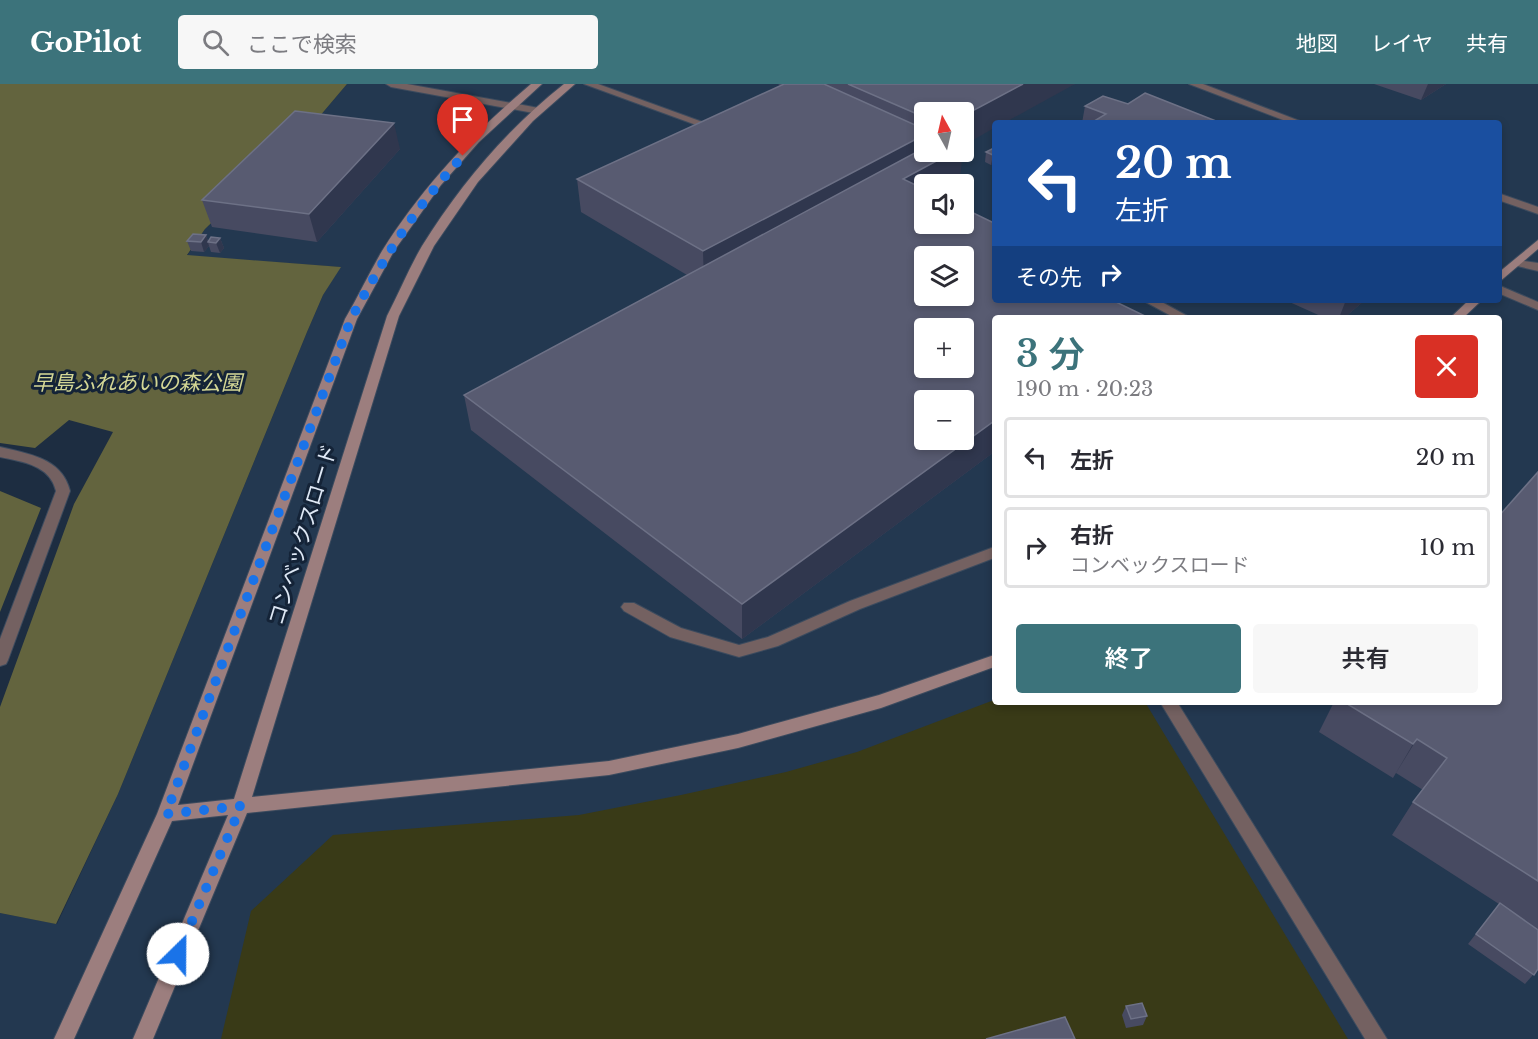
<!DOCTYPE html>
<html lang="ja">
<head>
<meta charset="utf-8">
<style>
	body { margin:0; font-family:"Libre Baskerville","Noto Sans JP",serif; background:#f7f7f7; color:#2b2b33; height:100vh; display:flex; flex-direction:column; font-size:22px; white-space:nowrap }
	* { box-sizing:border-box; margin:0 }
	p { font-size:20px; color:#7c7c81 }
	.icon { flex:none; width:33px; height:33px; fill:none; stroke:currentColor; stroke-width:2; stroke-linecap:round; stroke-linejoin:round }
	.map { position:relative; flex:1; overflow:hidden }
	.details { position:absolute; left:992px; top:231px; width:510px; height:390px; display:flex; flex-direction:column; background:#fff; border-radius:6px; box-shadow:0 3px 9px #0003 }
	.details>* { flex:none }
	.banner { position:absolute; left:992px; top:36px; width:510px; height:183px; border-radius:6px; box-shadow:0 3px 9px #0003; background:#1a4fa0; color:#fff; overflow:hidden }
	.needle { width:39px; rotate:352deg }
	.buttons { position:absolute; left:914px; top:18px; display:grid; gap:12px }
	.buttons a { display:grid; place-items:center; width:60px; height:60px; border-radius:6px; background:#fff; box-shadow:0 3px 9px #0003; font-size:30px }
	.pin { position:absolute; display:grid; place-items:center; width:51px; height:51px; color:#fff; margin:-62px -26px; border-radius:50% 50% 50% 0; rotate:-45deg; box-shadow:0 0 6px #0007 }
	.pin .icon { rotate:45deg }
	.me { position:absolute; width:66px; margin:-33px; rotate:23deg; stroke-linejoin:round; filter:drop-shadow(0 0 4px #0008) }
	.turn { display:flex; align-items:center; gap:21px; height:126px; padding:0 24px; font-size:27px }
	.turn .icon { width:78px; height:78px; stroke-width:2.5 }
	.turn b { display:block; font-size:42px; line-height:51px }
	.then { display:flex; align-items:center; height:57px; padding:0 24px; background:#0003; gap:12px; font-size:22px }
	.round { display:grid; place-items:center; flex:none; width:63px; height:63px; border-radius:6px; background:#f7f7f7 }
	.head { display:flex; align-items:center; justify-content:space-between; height:102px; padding:0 24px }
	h1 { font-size:36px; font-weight:600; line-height:45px; color:#3c737b }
	.primary-button { display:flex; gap:12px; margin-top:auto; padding:12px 24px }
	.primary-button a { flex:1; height:69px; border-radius:6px; background:#3c737b; color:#fff; font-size:24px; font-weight:600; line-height:69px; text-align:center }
	.primary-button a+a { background:#f7f7f7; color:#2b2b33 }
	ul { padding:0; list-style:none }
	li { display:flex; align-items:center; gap:18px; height:81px; margin:0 12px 9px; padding:0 12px; border:3px solid #e1e1e2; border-radius:6px }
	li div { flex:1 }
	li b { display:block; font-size:22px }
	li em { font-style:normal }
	header { display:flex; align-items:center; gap:36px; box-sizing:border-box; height:84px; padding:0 30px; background:#3c737b; color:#fff }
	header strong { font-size:28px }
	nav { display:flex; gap:33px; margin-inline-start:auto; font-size:21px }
	.search { width:420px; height:54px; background:#f7f7f7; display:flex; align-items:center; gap:15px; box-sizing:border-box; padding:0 21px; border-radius:6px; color:#7c7c81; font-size:22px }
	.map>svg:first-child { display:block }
	.built { fill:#233850; fill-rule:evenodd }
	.green { fill:#393a17 }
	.forest { fill:#63643e }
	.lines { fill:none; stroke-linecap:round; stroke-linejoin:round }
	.lane-casing { stroke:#3c4b5e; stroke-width:2 }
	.street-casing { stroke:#3c4b5e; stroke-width:2 }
	.secondary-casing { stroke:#3c4b5e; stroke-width:2 }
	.lane { fill:#746161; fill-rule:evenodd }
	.street { fill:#746161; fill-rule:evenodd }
	.secondary { fill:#9c7e7e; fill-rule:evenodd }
	.wall { fill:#474a61 }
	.shaded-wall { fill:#30374e }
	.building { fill:#585b71; stroke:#6d7186; stroke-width:1.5; fill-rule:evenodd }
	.route { stroke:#1a73e8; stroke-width:10; stroke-dasharray:0 18 }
	.labels { text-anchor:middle; stroke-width:6; stroke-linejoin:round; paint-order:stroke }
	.park-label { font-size:21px; font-style:italic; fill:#d4d795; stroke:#142337 }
	.street-label { font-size:21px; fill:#dee8f5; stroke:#142337 }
</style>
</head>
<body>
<header>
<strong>GoPilot</strong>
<div class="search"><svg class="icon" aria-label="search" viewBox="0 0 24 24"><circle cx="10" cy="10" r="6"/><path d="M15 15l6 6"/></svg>ここで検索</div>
<nav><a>地図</a><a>レイヤ</a><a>共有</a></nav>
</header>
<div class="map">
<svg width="1538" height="955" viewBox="0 0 1538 955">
	<rect width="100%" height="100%" fill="#1d2d41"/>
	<path class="built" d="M347,0H1538V955H0V829L57,840L118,710L307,248L323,211L340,183L187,172L205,145L308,46ZM924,28H963V68H924ZM994,39H1498V216H994ZM924,100H963V140H924ZM924,172H963V212H924ZM994,234H1498V618H994ZM924,244H963V284H924ZM924,316H963V356H924Z"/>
	<path class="green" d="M994,616L1145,618L1348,955H221L251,827L333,751L579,731L681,711L786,688L857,668Z"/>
	<path class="forest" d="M0,0H347L308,46L205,145L187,171L341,183L323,211L307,248L118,710L56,840L0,829V623L74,420L113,348L69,336L35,364L0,359Z
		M0,407L41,424L0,528Z"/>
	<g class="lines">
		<defs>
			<path id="lane" d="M386,0H407L539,24L544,27L539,30L391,3Z
				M584,0H598L719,44L710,46Z
				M1189,0H1203L1305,39H1291Z
				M1498,109L1538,123V130L1498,116Z
				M1498,201L1538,218V226L1498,209Z
				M1142,216H1158L1191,234H1175Z
				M994,463V474L860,525L778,562L739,573L670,553L624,527L621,523L624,519H634L681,544L739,561L768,553L850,517Z"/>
			<path id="street" d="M1517,176L1538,179V187L1513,181V177Z
				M0,363C29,370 62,374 70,407L8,576L6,580L0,582V555L56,407C50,381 23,378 0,373Z
				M1160,618H1177L1387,955H1365Z"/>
			<path id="secondary" d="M531,0H542L479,58L441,101L394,167L357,235L178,721L234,715L387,232C399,209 409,184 422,162C460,101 507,45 564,0H575L533,37L478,98L434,162L399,232L252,713L609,677L738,650L879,611L994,571V583L881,624L738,664L609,691L247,729L153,955H133L228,731L172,737L74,955H54L157,730L345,235C358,213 369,189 382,167C422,103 474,48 531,0Z
				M1538,156V165L1498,199V189Z
				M1469,216H1482L1463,234H1450Z"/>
		</defs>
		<use href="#lane" class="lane-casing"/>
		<use href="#street" class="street-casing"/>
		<use href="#secondary" class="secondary-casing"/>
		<use href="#lane" class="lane"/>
		<use href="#street" class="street"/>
		<use href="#secondary" class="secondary"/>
	</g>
	<path class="wall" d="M778,0H1075L963,28H924V68L960,94L948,100H924L994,234V368L742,555L471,346L464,311L687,191L581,128L577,95L781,2Z
		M1374,0H1446L1421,16Z
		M1128,20L1221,39H1082L1085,22Z
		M994,64V80L991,81L985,78L986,68Z
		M400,65L317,158L212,143L202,116Z
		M206,151L208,157L220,154L224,164L220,169L211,168L209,162L204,168L191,167L187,157Z
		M1285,216H1365L1344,234H1325Z
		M1538,388V885L1525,900L1468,860L1499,820L1392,751L1413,718L1423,706L1396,689L1393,694L1319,648L1333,620L1330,618H1498Z
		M1126,922L1147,932L1143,941L1126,944L1122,931Z"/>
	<path class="shaded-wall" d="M1023,0H1075L1004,39H994V44L963,62V32Z
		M1428,0H1446L1421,16Z
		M394,39L400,65L317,158L309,130Z
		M924,51V68L704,201L703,167Z
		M953,68H963L960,94L948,100H924V114L903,95Z
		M994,70V80L991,81L993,71Z
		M206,151L209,162L204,168L201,158Z
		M220,154L224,164L220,169L216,159Z
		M1346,216H1365L1344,234H1339Z
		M994,337V368L742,555V520Z
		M1417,655L1396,689L1393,694L1413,660Z"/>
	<path class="building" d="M784,0H824L924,45V51L703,167L577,95Z
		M848,0H1023L963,32V28H924V33Z
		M1145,9L1221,39H1091L1106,30L1085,22L1103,12L1128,20Z
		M295,27L394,39L309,130L202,116Z
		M924,64V68H953L903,95L924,105V140H963V124L994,139V216H1112L1149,234H994V337L742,520L464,311ZM924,172H963V212H924ZM924,244H963V284H924ZM924,316H963V356H924Z
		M994,64V70L993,71L986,68Z
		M193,150L206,151L201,158L187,157Z
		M211,153L220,154L216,159L208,158Z
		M1538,388V797L1413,718L1447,674L1417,655L1413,660L1344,618H1498V433Z
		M1500,819L1538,846V885L1534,891L1476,850Z
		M1142,919L1147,932L1131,935L1126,922Z
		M1065,933L1075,955H986Z"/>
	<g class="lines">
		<path class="route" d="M178,870L241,722L166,730L351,235C385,172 414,125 463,72"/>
	</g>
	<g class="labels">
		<g class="park-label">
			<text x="137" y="306">早島ふれあいの森公園</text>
		</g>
		<g class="street-label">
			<text transform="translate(303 451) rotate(-73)" y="7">コンベックスロード</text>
		</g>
	</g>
</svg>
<div class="buttons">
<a><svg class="needle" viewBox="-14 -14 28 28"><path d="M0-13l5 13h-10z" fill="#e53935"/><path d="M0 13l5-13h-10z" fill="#7c7c81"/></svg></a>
<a><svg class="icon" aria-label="sound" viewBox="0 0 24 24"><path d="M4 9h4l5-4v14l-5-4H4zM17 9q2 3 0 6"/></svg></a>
<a><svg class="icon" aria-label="layers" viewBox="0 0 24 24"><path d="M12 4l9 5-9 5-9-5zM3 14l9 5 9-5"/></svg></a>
<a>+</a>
<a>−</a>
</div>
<div class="pin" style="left:463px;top:72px;background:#d93025"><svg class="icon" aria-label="arrive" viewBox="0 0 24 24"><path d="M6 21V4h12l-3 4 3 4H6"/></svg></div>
<svg class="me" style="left:178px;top:870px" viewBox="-20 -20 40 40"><circle r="19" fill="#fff"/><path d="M0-13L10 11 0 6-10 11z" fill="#1a73e8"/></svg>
<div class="banner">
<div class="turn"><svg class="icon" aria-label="left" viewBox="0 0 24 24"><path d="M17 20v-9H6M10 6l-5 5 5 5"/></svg><div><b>20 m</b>左折</div></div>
<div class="then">その先<svg class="icon" aria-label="right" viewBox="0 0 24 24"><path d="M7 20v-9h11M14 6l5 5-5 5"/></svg></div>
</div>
<section class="details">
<div class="head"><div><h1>3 分</h1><p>190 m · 20:23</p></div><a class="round" style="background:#d93025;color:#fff"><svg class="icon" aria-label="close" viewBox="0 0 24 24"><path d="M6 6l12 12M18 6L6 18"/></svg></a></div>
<ul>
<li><svg class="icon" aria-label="left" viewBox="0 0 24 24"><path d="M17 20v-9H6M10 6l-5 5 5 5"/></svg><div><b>左折</b></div><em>20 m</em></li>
<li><svg class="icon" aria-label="right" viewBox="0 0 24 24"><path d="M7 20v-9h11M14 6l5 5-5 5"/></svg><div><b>右折</b><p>コンベックスロード</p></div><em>10 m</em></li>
</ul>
<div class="primary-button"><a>終了</a><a>共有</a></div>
</section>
</div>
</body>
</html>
